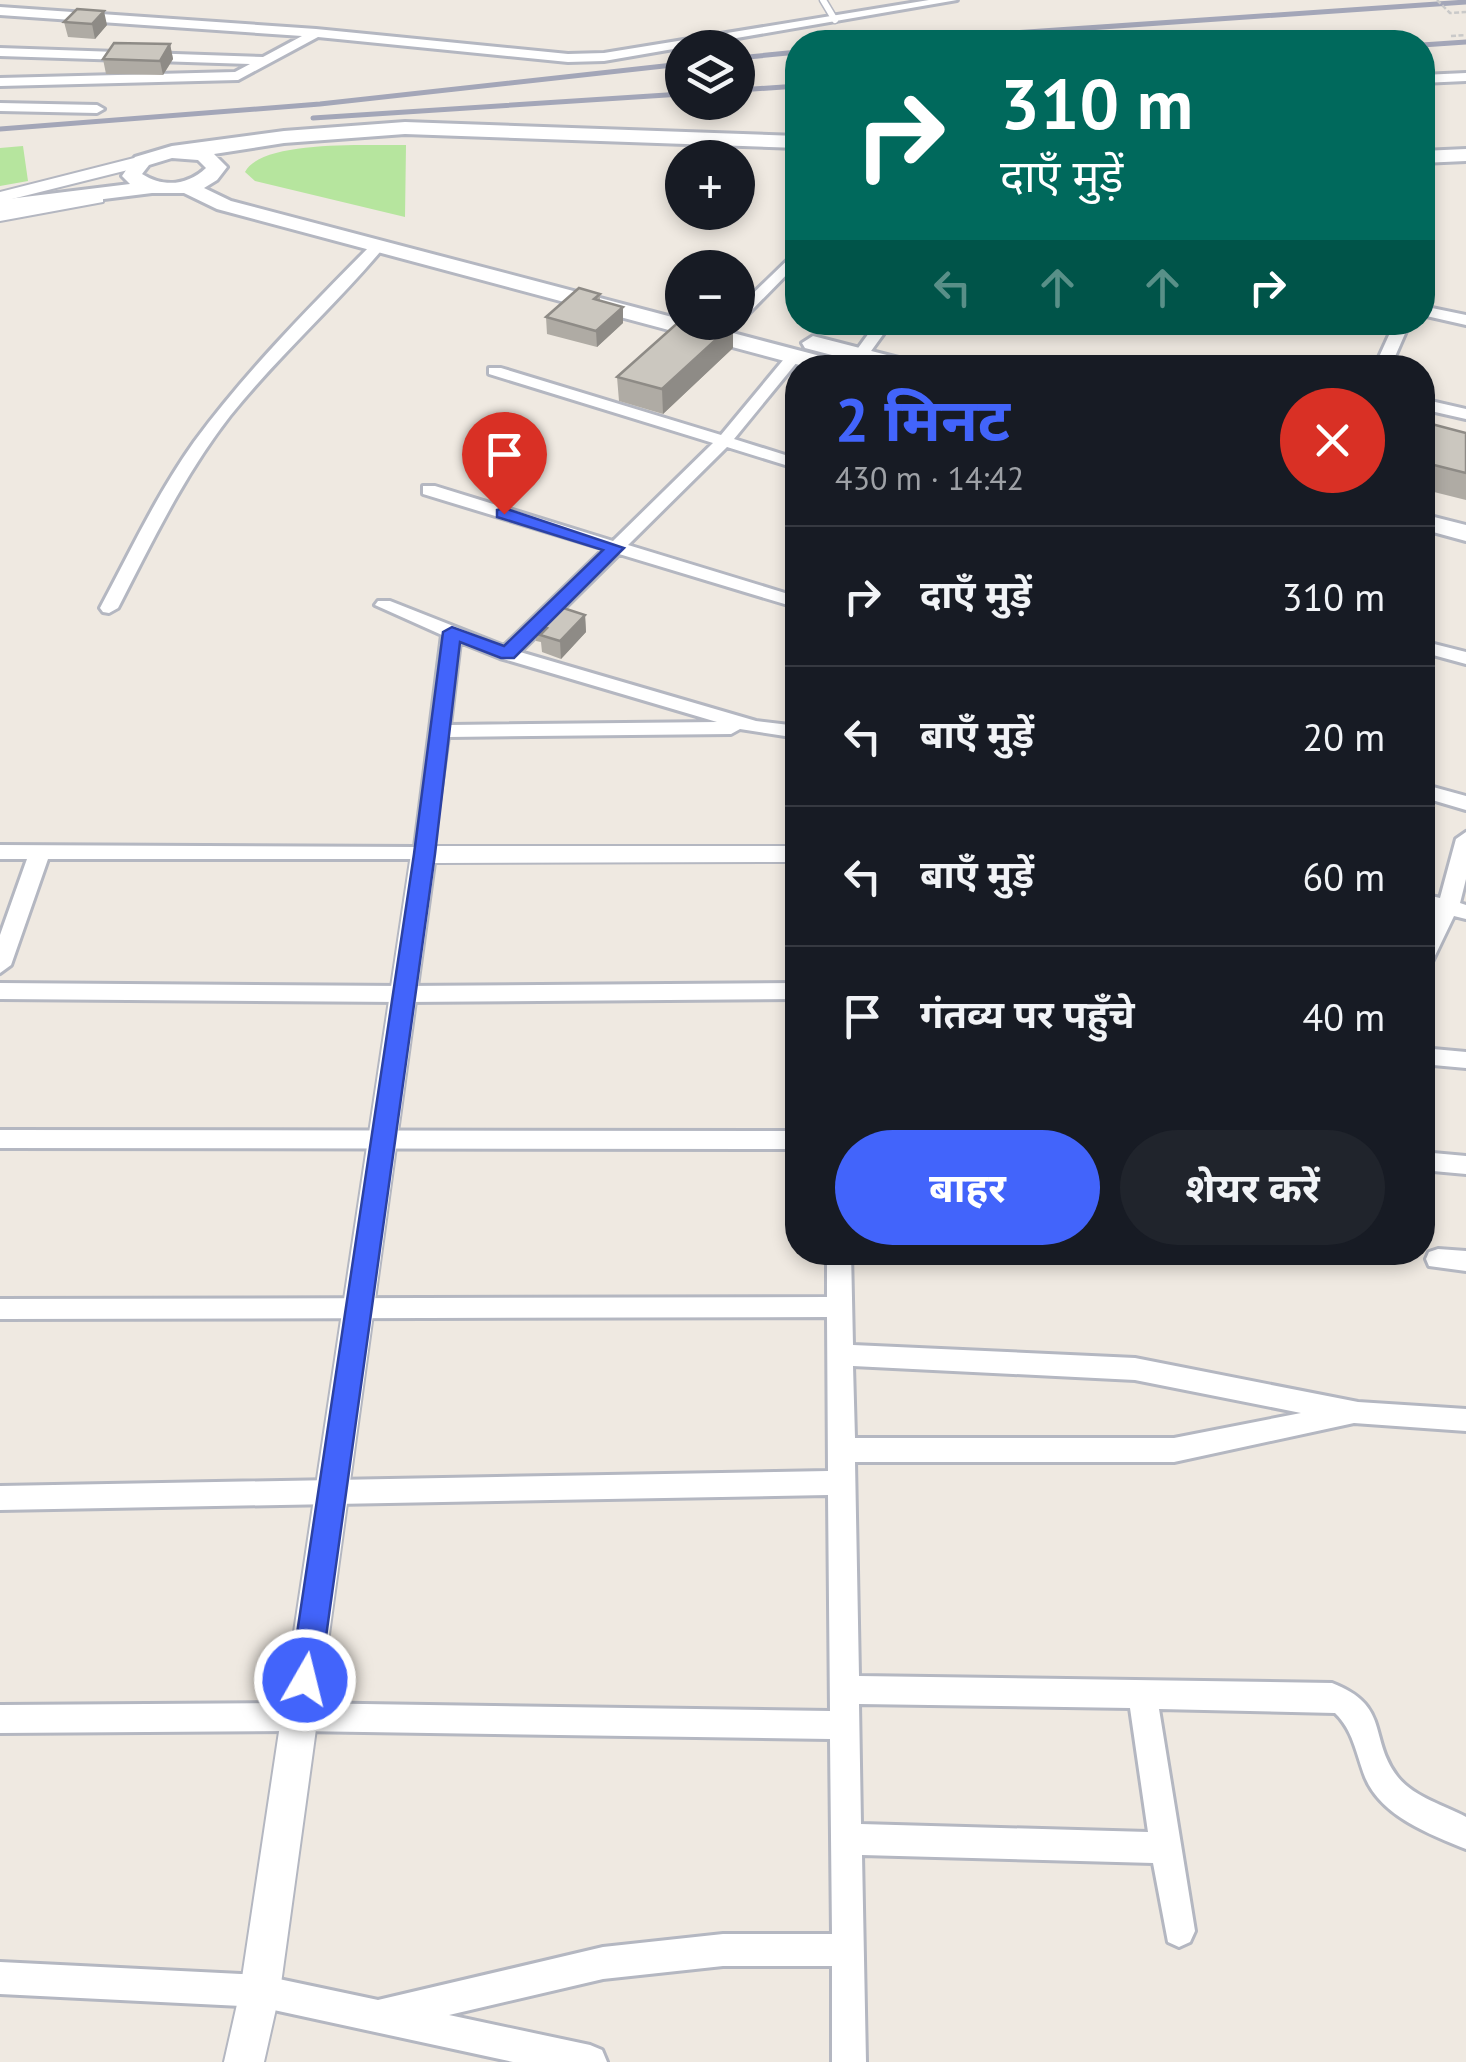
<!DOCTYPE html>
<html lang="hi">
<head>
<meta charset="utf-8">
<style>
	body { margin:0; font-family:"PT Sans","Noto Sans Devanagari",sans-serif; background:#20242c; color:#f1f3f6; height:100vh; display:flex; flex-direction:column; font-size:38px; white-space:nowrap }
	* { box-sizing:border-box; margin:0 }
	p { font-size:32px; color:#9ea1a6 }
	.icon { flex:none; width:55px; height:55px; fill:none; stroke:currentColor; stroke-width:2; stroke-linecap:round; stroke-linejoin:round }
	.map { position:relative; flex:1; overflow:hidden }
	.panel { position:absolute; left:785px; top:355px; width:650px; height:910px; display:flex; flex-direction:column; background:#171b24; border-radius:40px; box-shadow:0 5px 15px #0003 }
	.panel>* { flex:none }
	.banner { position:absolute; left:785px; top:30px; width:650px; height:305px; border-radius:40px; box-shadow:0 5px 15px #0003; background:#00695c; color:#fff; overflow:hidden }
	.fabs { position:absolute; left:665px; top:30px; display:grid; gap:20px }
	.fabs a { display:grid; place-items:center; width:90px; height:90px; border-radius:50%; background:#171b24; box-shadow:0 5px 15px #0003; font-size:50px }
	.pin { position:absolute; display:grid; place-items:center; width:85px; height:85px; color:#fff; margin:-102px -42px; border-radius:50% 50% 50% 0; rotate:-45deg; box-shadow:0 0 10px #0007 }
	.pin .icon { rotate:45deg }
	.me { position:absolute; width:110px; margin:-55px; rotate:8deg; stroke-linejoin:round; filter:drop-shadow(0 0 8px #0008) }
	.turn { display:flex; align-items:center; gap:35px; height:210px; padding:0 50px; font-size:45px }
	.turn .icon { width:130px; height:130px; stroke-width:2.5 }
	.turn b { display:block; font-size:70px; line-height:85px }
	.lanes { display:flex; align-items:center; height:95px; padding:0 50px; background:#0003; justify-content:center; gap:50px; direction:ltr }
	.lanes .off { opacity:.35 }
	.round { display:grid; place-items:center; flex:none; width:105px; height:105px; border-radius:52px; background:#20242c }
	.headline { display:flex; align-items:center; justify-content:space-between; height:170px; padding:0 50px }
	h1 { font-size:60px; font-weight:700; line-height:75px; color:#4264fb }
	.button { display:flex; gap:20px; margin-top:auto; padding:20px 50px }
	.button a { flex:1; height:115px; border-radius:60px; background:#4264fb; color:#fff; font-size:40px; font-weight:700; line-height:115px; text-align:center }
	.button a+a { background:#20242c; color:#f1f3f6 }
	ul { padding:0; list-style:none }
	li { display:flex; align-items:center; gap:30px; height:140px; padding:0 50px; border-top:2px solid #363941 }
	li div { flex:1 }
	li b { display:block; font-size:38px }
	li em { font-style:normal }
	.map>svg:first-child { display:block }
	.green { fill:#b6e59e }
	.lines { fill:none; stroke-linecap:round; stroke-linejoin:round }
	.service-casing { stroke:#b4b7c1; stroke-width:9 }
	.minor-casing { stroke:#b4b7c1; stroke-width:6 }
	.tertiary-casing { stroke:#b4b7c1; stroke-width:4 }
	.secondary-casing { stroke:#b4b7c1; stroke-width:6 }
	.path { stroke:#c9c9c9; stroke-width:2.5; stroke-dasharray:5 2.5; stroke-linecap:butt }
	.service { stroke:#fff; stroke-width:6 }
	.minor { fill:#fff; fill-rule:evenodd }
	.tertiary { fill:#fff; fill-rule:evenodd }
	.secondary { fill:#fff; fill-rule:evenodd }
	.rail { stroke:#a3a6b8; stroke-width:5 }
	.path-bridge { stroke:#c9c9c9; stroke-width:2.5; stroke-dasharray:5 2.5; stroke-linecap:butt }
	.wall { fill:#afaba4 }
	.shaded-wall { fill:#8e8b86 }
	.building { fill:#cbc7bf; stroke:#8e8b86; stroke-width:2.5 }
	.route { fill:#4264fb; stroke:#2b41a3; stroke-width:2.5 }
</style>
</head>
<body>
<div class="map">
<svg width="1466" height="2062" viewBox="0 0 1466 2062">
	<rect width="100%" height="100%" fill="#efe9e1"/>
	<path class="green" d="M406,145L405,217L255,181L245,172C261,139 373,146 406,145Z
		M23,146L28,181L0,186V148Z"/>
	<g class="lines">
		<defs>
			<path id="service" d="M823,0L835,20"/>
			<path id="minor" d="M929,0H957L604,61L568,62L318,37L238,80L0,86V78L235,72L250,64L0,56V48L263,57L302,36L0,15V7L316,29L568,54L604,53Z
				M1466,73V81L1422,83V75Z
				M0,103L97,105L104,109L97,113L0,111Z
				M373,243L385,246C336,305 278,356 230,416C184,475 152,542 118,608L109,613L103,612L100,608C130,552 157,494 194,442C247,370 310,307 373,243Z
				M798,250V263L743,319L738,320V308Z
				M1422,306L1466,315V325L1422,315Z
				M877,322H892L866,358H856L853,355Z
				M1395,322H1410L1390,368H1374Z
				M789,353L802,356L734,439L798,459V469L727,447L628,545L798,597V608L619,554L520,652L756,721L798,726V738L740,729L731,734L448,737L431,859H48L11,965L0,973V935L27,859H0V845L415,847L442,635L375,605L378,601H390L504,646L604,549L423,494V486H435L613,541L713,443L489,374V368H501L721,435ZM460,642L500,658L717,722L450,725Z
				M1422,399L1466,409V419L1422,409Z
				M1422,641L1466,652V664L1422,652Z
				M1422,784L1466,796V810L1422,797Z
				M1466,832V879L1460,903L1466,905V919L1454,916L1430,966L1422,969V938L1435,912L1422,908V894L1440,898L1456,839Z
				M0,983L404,986L798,983V999L404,1002L0,999Z
				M1422,1048L1466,1052V1068L1422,1064Z
				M0,1130L798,1131V1149L0,1148Z
				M1422,1152L1466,1156V1174L1422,1170Z
				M1438,1249L1466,1251V1271L1429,1266L1426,1259L1429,1252Z
				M827,1252H851L853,1345L1135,1358L1358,1402L1466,1409V1431L1354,1423L1174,1462H855L859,1676L1332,1683C1391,1706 1368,1737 1397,1776C1413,1797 1444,1805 1466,1817V1849C1429,1834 1381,1816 1365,1777C1356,1753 1353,1730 1335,1713L1159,1709L1195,1931L1190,1942L1179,1947L1168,1942L1153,1863L862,1855L866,2062H832V1966H723L603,1979L449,2015L590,2045L602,2050L607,2062H513L260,2007L0,1994V1962L260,1975L378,2000L603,1947L723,1934H832L830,1739L299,1731L0,1733V1705L299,1703L830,1711L828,1495L0,1510V1486L828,1471L827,1317L0,1319V1299L827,1297ZM853,1366L1135,1380L1301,1413L1174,1438H855ZM859,1704L1130,1708L1148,1832L861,1824Z"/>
			<path id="tertiary" d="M142,156L150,161L148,165L0,202V192Z
				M97,193L103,194V202L0,221V211Z
				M424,846H791L798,848V862L435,863L280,1991L264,2062H224L240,1991L411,854Z"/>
			<path id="secondary" d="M405,122L798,136V148L405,134L284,143L214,154L227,167L217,180L204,188L231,201L847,363L850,368H811L217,209L184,193H152L0,212V200L130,184L122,176L135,157L172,146L284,131ZM172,158L198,160L206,168C188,185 164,188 142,174L149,165Z
				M1466,149V161L1422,163V151Z
				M813,336L918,363L921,368H882L805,348L802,343Z
				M1422,514L1466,525V541L1422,529Z"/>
		</defs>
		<use href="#service" class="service-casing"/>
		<use href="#minor" class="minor-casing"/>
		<use href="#tertiary" class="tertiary-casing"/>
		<use href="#secondary" class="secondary-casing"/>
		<path class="path" d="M1451,36L1466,35"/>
		<use href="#service" class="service"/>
		<use href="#minor" class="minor"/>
		<use href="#tertiary" class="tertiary"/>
		<use href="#secondary" class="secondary"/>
		<path class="rail" d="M883,42L1466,2
			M1422,45L1466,42
			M738,58L798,52
			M738,90L798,86
			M313,118L682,94
			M0,129L320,104L682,64"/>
		<path class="path-bridge" d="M1437,0L1450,13L1466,12"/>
	</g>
	<path class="wall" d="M64,22L107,25L95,39L68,37Z
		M170,44L173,59L163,75L106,74L103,59Z
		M600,294V301L623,307V323L597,347L547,334L546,317Z
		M733,348L663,414L619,401L617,377Z
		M1422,424L1466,433V500L1422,489Z
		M585,615L586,632L561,659L542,652L541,642L536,641L535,624Z"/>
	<path class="shaded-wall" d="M104,11L107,25L95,39L92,24Z
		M170,44L173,59L163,75L160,61Z
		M623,307V323L597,347L596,331Z
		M733,324V348L663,414L662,389Z
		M585,615L586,632L561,659L560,641Z"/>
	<path class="building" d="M77,9L104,11L92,24L64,22Z
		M114,43L170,44L160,61L103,59Z
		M579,288L600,294L594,299L623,307L596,331L546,317Z
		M682,319V322H726L733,324L662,389L617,377Z
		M1424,422L1466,433V473L1422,462Z
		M554,605L585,615L560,641L540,635L547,628L535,624Z"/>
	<path class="route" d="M504,508L624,548L514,658H501L460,642L435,854L320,1680L315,1690L305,1694L294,1690L290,1680L414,854L443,632L452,627L504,646L603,550L497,517V510Z"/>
</svg>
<div class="fabs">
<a><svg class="icon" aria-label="layers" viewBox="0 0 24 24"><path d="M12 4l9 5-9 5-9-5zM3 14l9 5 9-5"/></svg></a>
<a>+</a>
<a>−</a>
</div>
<div class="pin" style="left:504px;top:514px;background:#d93025"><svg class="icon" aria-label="arrive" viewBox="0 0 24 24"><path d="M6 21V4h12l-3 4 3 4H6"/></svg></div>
<svg class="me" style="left:305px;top:1680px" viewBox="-20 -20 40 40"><circle r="17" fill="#4264fb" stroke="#fff" stroke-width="3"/><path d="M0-11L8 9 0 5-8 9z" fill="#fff"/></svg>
<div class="banner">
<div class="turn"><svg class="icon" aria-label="right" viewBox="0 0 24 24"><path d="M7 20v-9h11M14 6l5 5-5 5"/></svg><div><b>310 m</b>दाएँ मुड़ें</div></div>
<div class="lanes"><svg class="icon off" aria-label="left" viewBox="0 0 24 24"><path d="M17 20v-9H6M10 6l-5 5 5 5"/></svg><svg class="icon off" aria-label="ahead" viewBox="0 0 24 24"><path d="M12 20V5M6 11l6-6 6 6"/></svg><svg class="icon off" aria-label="ahead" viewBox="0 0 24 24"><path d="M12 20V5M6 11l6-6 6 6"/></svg><svg class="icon" aria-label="right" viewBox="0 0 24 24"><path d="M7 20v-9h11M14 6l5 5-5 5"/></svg></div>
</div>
<section class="panel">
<div class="headline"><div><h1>2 मिनट</h1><p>430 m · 14:42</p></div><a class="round" style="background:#d93025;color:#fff"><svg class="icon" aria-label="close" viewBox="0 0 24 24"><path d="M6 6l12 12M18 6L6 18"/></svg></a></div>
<ul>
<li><svg class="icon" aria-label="right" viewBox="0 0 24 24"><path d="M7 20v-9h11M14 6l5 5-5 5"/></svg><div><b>दाएँ मुड़ें</b></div><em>310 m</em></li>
<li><svg class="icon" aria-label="left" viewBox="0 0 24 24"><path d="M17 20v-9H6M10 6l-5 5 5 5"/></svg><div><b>बाएँ मुड़ें</b></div><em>20 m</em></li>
<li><svg class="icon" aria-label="left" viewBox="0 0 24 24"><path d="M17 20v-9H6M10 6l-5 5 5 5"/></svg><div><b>बाएँ मुड़ें</b></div><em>60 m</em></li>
<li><svg class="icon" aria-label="arrive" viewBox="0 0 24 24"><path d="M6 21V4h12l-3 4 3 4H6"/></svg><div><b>गंतव्य पर पहुँचे</b></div><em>40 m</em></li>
</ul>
<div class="button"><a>बाहर</a><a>शेयर करें</a></div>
</section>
</div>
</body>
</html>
